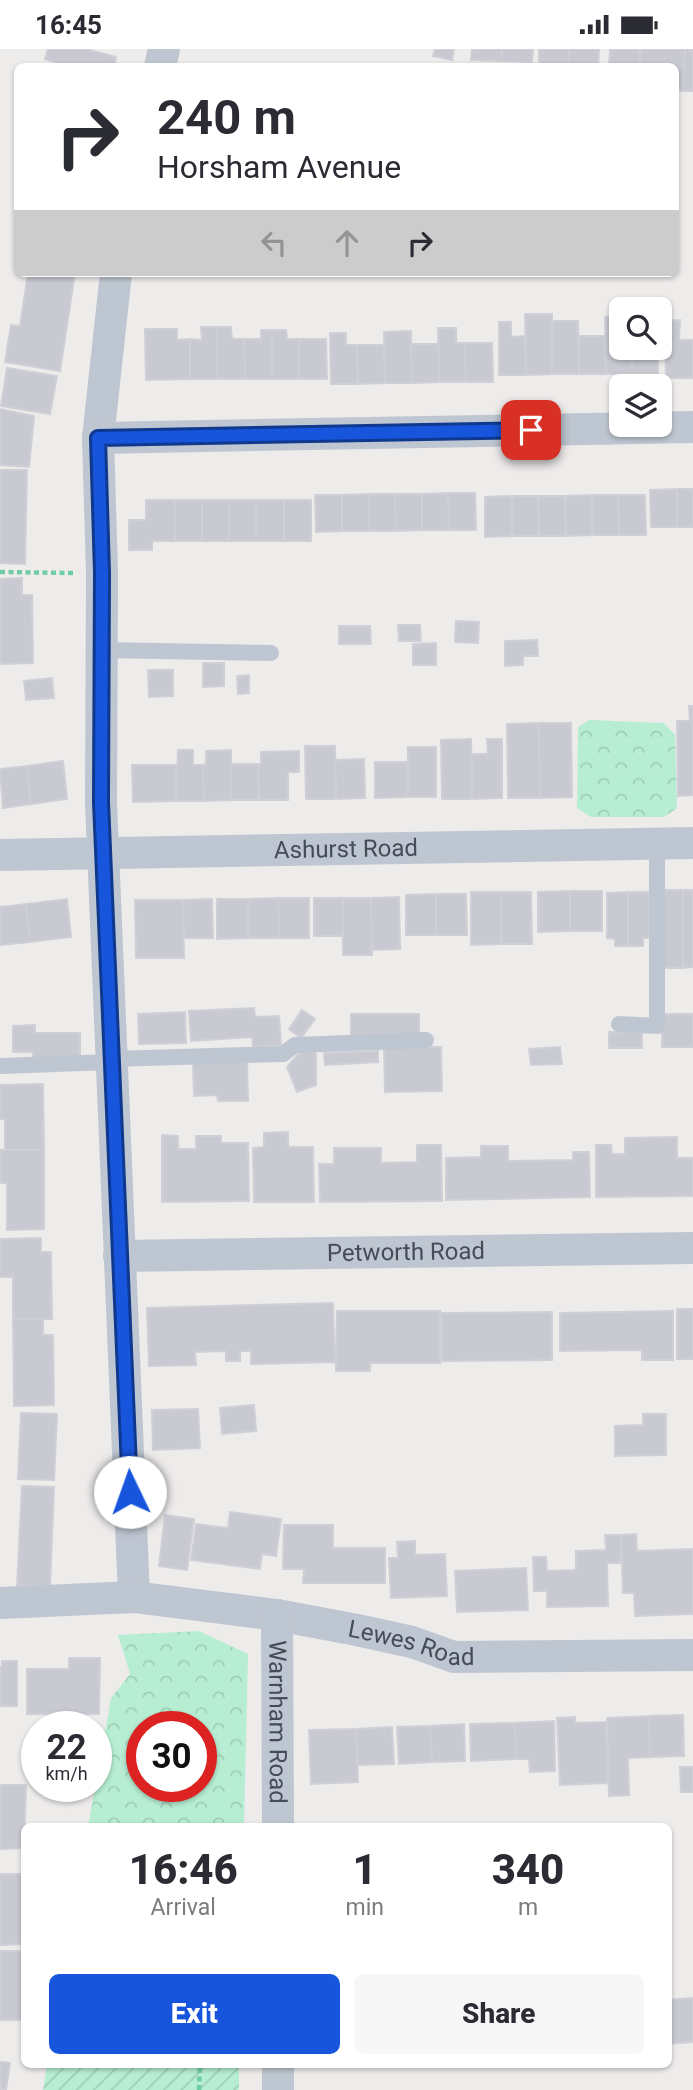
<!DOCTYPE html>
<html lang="en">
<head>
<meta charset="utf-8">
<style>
	body { margin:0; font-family:Roboto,sans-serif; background:#f7f7f7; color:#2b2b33; height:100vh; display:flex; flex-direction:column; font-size:26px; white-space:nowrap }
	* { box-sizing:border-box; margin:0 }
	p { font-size:23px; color:#7c7c81 }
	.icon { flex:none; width:38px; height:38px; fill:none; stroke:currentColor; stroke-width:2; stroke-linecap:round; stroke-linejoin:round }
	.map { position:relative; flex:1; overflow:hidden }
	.panel { position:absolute; left:21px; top:1774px; width:651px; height:245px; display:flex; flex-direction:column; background:#fff; border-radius:10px; box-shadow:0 2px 5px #0004 }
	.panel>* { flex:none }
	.hud { position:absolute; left:14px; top:14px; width:665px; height:214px; border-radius:10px; box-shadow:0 2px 5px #0004; background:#fff; color:#2b2b33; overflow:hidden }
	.buttons { position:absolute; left:609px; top:248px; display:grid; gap:14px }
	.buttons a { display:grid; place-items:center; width:63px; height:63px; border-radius:10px; background:#fff; box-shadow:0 2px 5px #0004; font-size:35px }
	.speed { position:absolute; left:21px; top:1662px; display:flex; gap:14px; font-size:35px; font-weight:700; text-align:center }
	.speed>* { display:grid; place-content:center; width:91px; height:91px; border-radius:50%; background:#fff; box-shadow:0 2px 5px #0004; line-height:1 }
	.speed small { font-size:18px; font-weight:400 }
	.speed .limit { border:10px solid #d22; background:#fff; color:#111 }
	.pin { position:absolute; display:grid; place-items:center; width:60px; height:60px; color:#fff; margin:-30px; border-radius:14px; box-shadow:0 4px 10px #0006 }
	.me { position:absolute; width:77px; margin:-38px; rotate:357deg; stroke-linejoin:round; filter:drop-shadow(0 0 5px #0008) }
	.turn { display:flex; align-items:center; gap:24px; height:147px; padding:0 28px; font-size:32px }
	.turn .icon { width:91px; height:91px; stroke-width:2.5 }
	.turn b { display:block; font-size:49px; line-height:60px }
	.lanes { display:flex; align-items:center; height:66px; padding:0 28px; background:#0003; justify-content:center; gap:35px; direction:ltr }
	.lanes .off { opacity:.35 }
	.eta { display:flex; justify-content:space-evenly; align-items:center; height:119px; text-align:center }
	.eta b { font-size:42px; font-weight:800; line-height:49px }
	.button { display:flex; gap:14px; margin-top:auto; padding:14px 28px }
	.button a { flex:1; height:80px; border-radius:10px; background:#1756dc; color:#fff; font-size:28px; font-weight:800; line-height:80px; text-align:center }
	.button a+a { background:#f7f7f7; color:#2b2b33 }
	.status { display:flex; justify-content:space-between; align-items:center; height:49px; padding:0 35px; background:#fff; direction:ltr }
	.status svg { height:19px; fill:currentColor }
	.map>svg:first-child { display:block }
	.forest { fill:url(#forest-crowns); fill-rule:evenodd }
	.garden { fill:url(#garden-furrows) }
	.building { fill:#c8c9d1; stroke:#cfd0d7; stroke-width:2 }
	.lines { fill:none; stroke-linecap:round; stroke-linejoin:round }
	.path { stroke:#6fcca9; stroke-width:4.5; stroke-dasharray:5 3.5; stroke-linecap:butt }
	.lane { stroke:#bec6d1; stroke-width:16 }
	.street { stroke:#bec6d1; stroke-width:32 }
	.route-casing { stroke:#0f388f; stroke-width:18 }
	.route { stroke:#1756dc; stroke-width:12 }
	.labels { text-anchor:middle; stroke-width:6; stroke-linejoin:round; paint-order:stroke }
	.street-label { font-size:24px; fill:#444c58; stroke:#fff }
</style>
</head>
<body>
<div class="status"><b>16:45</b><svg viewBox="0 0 49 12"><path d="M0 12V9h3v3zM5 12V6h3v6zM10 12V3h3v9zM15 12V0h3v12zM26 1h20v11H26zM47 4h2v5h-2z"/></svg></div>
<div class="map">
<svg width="693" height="2041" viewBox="0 0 693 2041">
	<defs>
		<pattern id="forest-crowns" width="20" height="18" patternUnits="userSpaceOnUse" patternTransform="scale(1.75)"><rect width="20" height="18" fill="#b7eed3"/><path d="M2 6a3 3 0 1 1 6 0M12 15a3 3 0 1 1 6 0" fill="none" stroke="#9fceb7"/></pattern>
		<pattern id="garden-furrows" width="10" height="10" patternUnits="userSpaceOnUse" patternTransform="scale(1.75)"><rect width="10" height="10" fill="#b7eed3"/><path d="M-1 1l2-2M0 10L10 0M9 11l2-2" fill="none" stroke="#9fceb7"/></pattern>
	</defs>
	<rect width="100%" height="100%" fill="#eeebeb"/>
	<path class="forest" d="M589,671L664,674L675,686L677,759L664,768H591L577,759L578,678Z
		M199,1582L248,1605L244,1778H88L111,1649L130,1625L118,1586ZM142,1678H201V1738H142Z"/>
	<path class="garden" d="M47,2016H239V2041H43Z"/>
	<path class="building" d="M48,0H86L116,8L114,18H64V16L45,10Z
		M435,0H454L452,11L433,7Z
		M472,0H502L501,12L471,11Z
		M502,0H533L532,13L501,12Z
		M539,0H569L568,18H539Z
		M569,0H599L598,18H568Z
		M610,0H640V18H609Z
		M640,0H685L683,42L676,41V18H640Z
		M685,0H693V42H683Z
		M28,224H75L60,322L5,313L11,276L20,277Z
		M525,265H552V325L526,326Z
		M605,268H621V299H632V325H606Z
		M680,271L679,291H693V329H666L665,272Z
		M552,272H578L579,325H552Z
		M499,273H511V288L525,287L526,326H499Z
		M201,278H217V330H190V290L202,291Z
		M217,278H231L232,290H244L245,330H217Z
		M438,279H456V294H465L466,333H439Z
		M145,280H177V291L190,290V330L146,331Z
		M261,281H272V330H245L244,290H261Z
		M272,281H286L287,290H299V330H272Z
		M411,282L412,334H385L384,283Z
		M330,284H346V296H357L358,335H331Z
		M579,287H605L606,325H579Z
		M299,290H326L327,330H299Z
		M465,294H492L493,333H466Z
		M411,295H438L439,333L412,334Z
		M357,296H384L385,334L358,335Z
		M632,299H658V325H632Z
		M7,319L57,327L50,365L1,357Z
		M0,360L34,367L29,418L0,416Z
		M0,421H27L25,515L0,514Z
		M677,440V478H651L650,441Z
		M677,440H693V478H677Z
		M448,444H475L476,481H449Z
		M448,444L449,481H422V445Z
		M369,445V482H342V446Z
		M369,445H395L396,482H369Z
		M395,445H422V481L396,482Z
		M315,446H342V482L316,483Z
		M592,446V486L566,487L565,447Z
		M592,446H618L619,486H592Z
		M618,446H645L646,486H619Z
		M512,447V487L485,488V448Z
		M512,447H538L539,487H512Z
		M538,447H565L566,487H539Z
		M146,451H175V492H152V501H129V471H146Z
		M175,451H202V492H175Z
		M202,451H229V492H202Z
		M229,451H256V492H229Z
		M256,451H284V492H256Z
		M284,451H311V492H284Z
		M22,529V546H32L33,614L0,615V530Z
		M456,572L479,573L478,594L455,593Z
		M398,576H420L421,592H399Z
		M339,577H370L371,595H339Z
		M537,591L538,607H523V616L505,617V592Z
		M436,594V616H413V595Z
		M203,614H224V637L203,638Z
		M148,621H173V647L149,648Z
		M249,626V644L238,645L237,627Z
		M52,629L54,649L26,651L24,632Z
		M689,657H693V746L678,747L677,672H690Z
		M539,674L540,749H508L507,675Z
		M539,674H571L572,748L540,749Z
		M471,690L472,750H442L441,691Z
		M487,690H502V749L472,750V705H488Z
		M305,697H335L336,750H306Z
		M408,698H436V748H408Z
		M178,701H193V716H203L204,752H176Z
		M231,701V751L204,752L203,716L206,715V702Z
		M299,702V723H288V751H259L258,715H261V703Z
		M364,710L365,749L336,750L335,711Z
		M63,712L67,750L31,755L27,717Z
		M375,713H408V748L375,749Z
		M231,715H258L259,751H231Z
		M132,716H176V752L133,753Z
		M27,717L31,755L3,759L0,720Z
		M659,841H683V919H663Z
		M683,841H693V918L683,919Z
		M570,842V882L538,883V843Z
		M570,842H602V882H570Z
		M471,843H501V895L471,896Z
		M501,843H531L532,895H501Z
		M628,843V897H615V890L607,889V844Z
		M628,843H649V889H643V897H628Z
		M436,845V886H406V846Z
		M436,845H466L467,886H436Z
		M399,848L400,900L372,901L371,849Z
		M278,849L279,889H248V850Z
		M278,849H309V889H279Z
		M314,849H343V887H314Z
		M343,849H371L372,906H343Z
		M67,850L71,888L30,893L26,855Z
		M212,850L213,889H184L183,851Z
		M217,850H248V889L217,890Z
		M135,851H183L184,909H136Z
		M26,855L30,893L1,896L0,858Z
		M254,959L255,968L279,967L281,996L253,998L252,988L191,992L189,962Z
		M302,961L315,970L301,989L289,980Z
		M185,963L186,994L139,995L138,965Z
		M351,965H419V989L351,988Z
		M662,965H693V998H662Z
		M35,976V984H80V1008L33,1009V1003H13V977Z
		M609,983H642V999H609Z
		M384,998H441L442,1042L385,1043Z
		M560,998L562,1015L531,1016L529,1000Z
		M304,999H316V1036L297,1043L287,1018Z
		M378,1002V1013L325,1016L324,1004Z
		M247,1012L248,1052H218L217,1046L194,1047L193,1013Z
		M43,1035L44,1101H5V1070H0V1036Z
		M288,1083V1098H313L314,1153H254L253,1099L264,1098V1084Z
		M162,1086L178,1087V1100H196V1087H221V1094H248L249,1152L162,1153Z
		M677,1088V1109H693V1147L596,1148V1096H611L612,1105H625V1089Z
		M417,1096H441L442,1152L320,1153L319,1115H334V1099H381V1114L417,1113Z
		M481,1097H508V1112L573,1111V1103H589L590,1148L446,1151V1109L481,1108Z
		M0,1101H44V1180L7,1181V1134H0Z
		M41,1189V1203H51L52,1270H13V1228H0V1190Z
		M333,1254L335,1313L251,1315V1302H240V1312H226V1302L195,1303L196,1316L149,1317L147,1259Z
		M677,1260H693V1310H677Z
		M337,1262H440V1314H370V1322H336Z
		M673,1262V1311H642V1301L560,1302V1264Z
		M552,1263V1311L442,1312V1264Z
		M13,1270H43V1286H53L54,1356L14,1357Z
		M254,1356L256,1382L222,1385L220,1359Z
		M198,1360L200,1399L153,1401L152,1361Z
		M21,1364L57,1365L54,1431L18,1430Z
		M643,1365H666V1406L615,1407V1377L643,1376Z
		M22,1437L54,1438L50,1538L17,1537Z
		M230,1463L281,1470L276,1507L262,1505L260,1520L191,1511L196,1475L228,1479Z
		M165,1466L194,1470L187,1521L159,1517Z
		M284,1476H333V1499H385V1534H303L304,1520H283Z
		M636,1485L637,1502L693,1500V1565L635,1567L634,1544H623L621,1486Z
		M605,1486H621V1514H607L608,1557L547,1558V1542H534L533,1508H546L547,1522L576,1521V1502L606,1501Z
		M415,1492V1506L445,1505L447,1547L391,1549L389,1509H398L397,1493Z
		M526,1519L528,1561L457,1563L455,1522Z
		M69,1609H100L99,1665H27V1620H69Z
		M2,1612H17V1657H0V1618H2Z
		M683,1666L684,1707L650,1708L649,1667Z
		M649,1667L650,1708L628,1709L629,1746L609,1747L607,1669Z
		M575,1668V1674L606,1673L608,1734L560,1736L557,1669Z
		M554,1672L555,1722L530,1723L529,1710H516L515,1674Z
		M515,1674L516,1710L471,1712L470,1675Z
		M464,1675L465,1712L432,1713L430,1677Z
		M430,1677L432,1713L399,1715L397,1678Z
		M392,1678L394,1715L358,1716L356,1680Z
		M356,1680L358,1733L311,1735L309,1681Z
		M680,1718H693V1743H681Z
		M0,1736H26L24,1799L0,1800Z
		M0,1825H23L24,1895L0,1896Z
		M0,1902H24V1971H0Z
		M693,1949V1993L668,1995V1951Z
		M0,2013L10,2014L6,2041H0Z"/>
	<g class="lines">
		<path class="path" d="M0,523L73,524
			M199,2041L200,2016"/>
		<path class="lane" d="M102,601L271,604
			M619,975L657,977V794
			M111,1010L283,1005L295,996L426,991
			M0,1017L111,1013"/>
		<g class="street">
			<path d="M160,18L164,0"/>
			<path d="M116,224L98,389L102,524L101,753L134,1548"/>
			<path d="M98,389L693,378"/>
			<path id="s1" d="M0,806L693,794"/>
			<path id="s2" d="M119,1207L693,1199"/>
			<path id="s3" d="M0,1554L134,1548L277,1566L357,1581L412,1593L454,1608L693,1606"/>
			<path id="s4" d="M277,1566L278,1778"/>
			<path d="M278,2041V2016"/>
		</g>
	</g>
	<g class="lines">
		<defs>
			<path id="route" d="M130,1443L101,753L102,524L98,389L531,381"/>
		</defs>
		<use href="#route" class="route-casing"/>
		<use href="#route" class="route"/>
	</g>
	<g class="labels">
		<g class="street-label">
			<text dy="8" stroke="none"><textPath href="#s1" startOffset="346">Ashurst Road</textPath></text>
			<text dy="8" stroke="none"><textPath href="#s2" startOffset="287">Petworth Road</textPath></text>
			<text dy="8" stroke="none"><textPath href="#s3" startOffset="416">Lewes Road</textPath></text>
			<text dy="8" stroke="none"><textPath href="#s4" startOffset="107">Warnham Road</textPath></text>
		</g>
	</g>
</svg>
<div class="buttons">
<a><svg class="icon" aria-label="search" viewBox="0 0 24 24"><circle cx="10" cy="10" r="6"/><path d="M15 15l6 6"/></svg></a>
<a><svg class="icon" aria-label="layers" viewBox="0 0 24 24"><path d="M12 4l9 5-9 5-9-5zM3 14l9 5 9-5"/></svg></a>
</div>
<div class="speed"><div>22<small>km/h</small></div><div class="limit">30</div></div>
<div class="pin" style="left:531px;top:381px;background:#d93025"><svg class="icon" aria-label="arrive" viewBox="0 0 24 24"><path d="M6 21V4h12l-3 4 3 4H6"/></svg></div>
<svg class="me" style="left:130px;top:1443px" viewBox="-20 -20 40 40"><circle r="19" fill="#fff"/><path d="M0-13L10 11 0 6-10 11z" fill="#1756dc"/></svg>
<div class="hud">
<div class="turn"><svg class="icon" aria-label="right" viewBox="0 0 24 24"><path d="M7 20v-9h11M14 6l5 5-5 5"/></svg><div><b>240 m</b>Horsham Avenue</div></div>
<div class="lanes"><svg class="icon off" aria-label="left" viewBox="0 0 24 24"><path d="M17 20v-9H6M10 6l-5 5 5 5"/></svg><svg class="icon off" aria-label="ahead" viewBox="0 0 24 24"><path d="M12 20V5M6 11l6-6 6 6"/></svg><svg class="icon" aria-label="right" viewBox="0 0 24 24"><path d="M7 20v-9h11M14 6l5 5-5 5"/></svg></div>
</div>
<section class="panel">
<div class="eta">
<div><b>16:46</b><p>Arrival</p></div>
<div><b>1</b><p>min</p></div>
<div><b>340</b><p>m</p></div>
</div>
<div class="button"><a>Exit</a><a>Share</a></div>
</section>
</div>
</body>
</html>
